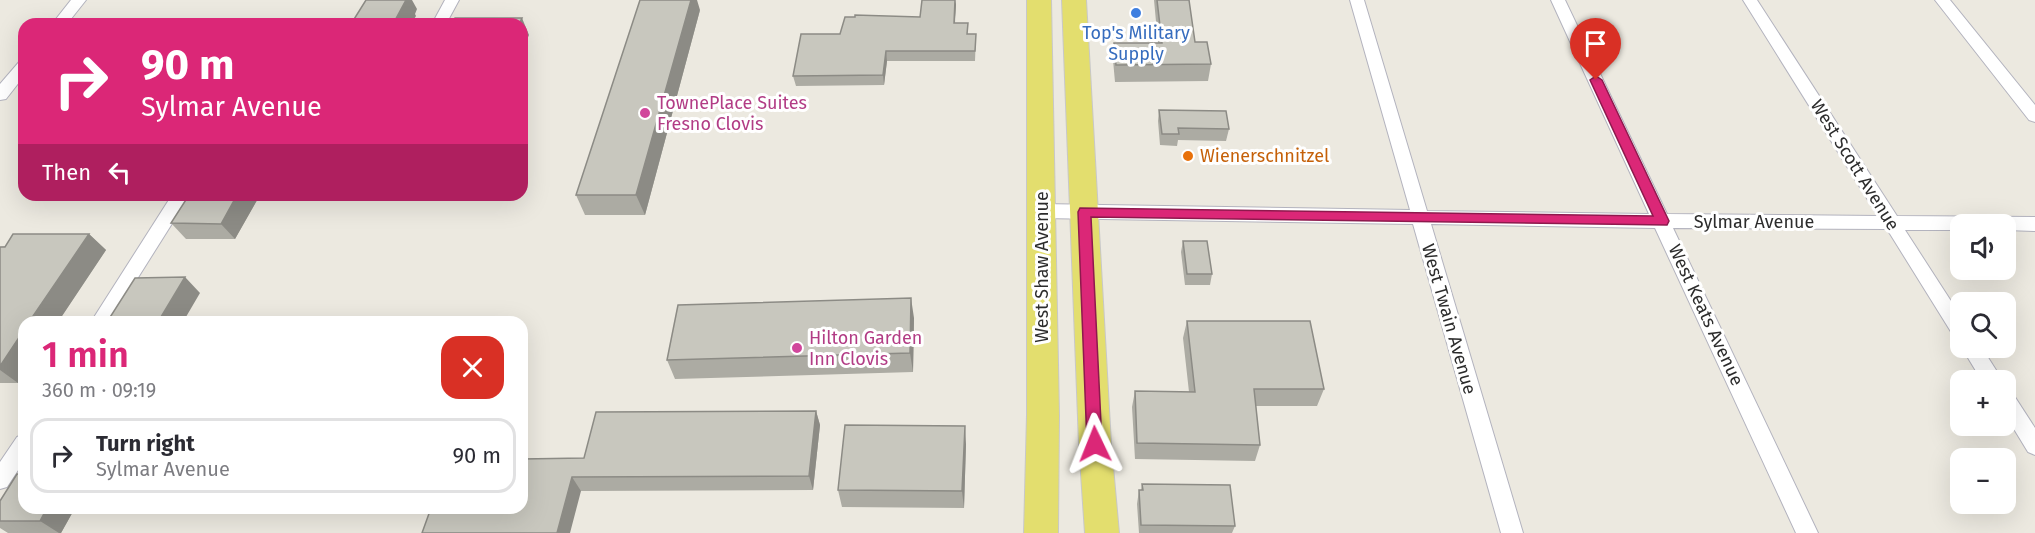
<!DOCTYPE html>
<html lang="en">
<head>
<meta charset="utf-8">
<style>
	body { margin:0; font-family:"Fira Sans",sans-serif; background:#f2f2f3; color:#2b2b33; height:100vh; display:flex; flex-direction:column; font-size:22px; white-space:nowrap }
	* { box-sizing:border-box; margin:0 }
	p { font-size:20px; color:#7c7c81 }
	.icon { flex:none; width:33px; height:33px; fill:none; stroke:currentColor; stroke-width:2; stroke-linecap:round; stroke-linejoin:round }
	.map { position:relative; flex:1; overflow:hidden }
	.drawer { position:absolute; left:18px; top:316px; width:510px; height:198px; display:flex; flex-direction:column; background:#fff; border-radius:18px; box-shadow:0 6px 24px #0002 }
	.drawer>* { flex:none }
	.hud { position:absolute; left:18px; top:18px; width:510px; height:183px; border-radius:18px; box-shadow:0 6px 24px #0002; background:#db2777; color:#fff; overflow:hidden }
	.buttons { position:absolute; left:1950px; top:214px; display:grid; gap:12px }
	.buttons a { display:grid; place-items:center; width:66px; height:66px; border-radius:12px; background:#fff; box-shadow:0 6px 24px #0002; font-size:30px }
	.pin { position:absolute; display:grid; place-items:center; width:51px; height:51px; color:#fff; margin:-62px -26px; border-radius:50% 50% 50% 0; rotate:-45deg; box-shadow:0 0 6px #0007 }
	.pin .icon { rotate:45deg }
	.me { position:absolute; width:66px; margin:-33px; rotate:358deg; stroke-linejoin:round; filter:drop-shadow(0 0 4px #0008) }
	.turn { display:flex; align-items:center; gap:21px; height:126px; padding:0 24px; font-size:27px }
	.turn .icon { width:78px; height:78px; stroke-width:2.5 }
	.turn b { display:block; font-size:42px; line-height:51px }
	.then { display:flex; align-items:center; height:57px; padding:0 24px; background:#0003; gap:12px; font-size:22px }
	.round { display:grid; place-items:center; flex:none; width:63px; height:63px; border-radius:18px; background:#f2f2f3 }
	.head { display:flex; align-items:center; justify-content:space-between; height:102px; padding:0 24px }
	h1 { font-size:36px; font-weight:600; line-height:45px; color:#db2777 }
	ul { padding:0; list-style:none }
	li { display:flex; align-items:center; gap:18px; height:75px; margin:0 12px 9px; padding:0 12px; border:3px solid #e1e1e2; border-radius:18px }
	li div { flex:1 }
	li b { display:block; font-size:22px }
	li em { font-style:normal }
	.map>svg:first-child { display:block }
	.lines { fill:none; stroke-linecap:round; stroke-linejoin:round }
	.minor-casing { stroke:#b3b3be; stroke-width:2 }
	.primary-casing { stroke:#c8c8c8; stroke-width:2 }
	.minor { fill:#fff; fill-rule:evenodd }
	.primary { fill:#e3de6e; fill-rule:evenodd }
	.wall { fill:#acaba3 }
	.shaded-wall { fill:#8c8b85 }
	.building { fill:#c8c7be; stroke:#8c8b85; stroke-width:1.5 }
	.route { fill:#db2777; stroke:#8e194d; stroke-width:1.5 }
	.shop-dot { fill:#3f7fe0; stroke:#fff; stroke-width:2 }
	.hotel-dot { fill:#d1479c; stroke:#fff; stroke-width:2 }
	.food-dot { fill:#e8710a; stroke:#fff; stroke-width:2 }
	.labels { text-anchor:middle; stroke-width:6; stroke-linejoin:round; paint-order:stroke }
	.shop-label { font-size:18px; fill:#366cbe; stroke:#fff }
	.hotel-label { font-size:18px; fill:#b23c85; stroke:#fff; text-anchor:start }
	.food-label { font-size:18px; fill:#c56008; stroke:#fff; text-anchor:start }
	.street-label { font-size:18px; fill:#2c2c2c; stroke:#fff }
</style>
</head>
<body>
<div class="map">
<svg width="2035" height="533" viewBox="0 0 2035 533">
	<rect width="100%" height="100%" fill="#ece9e0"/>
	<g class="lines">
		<defs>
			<path id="minor" d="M71,0H86L67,24H52Z
				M445,0H459L446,24H432Z
				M1350,0H1364L1427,211L1649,214L1551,0H1565L1667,214L1878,216L1743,0H1757L1897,216L2035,217V231L2006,230V225H1960V230H1905L1960,315V338L1953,335L1887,229L1673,228L1818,533H1796L1655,228L1431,224L1523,533H1501L1413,224L1041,218L1035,216L1032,211L1035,206L1041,204L1410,210Z
				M1935,0H1950L2035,105V122L2029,120Z
				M24,61V76L6,99L0,100V84L19,62Z
				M172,195H190L110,322H91Z
				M1962,348H1982L2003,381H1982Z
				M2006,392L2013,394L2035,428V455L2028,452L2006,416Z
				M24,434V461L7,487L0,489V462L17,437Z"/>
			<path id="primary" d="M1027,0H1051L1059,415L1058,533H1024L1027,415Z
				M1062,0H1086L1111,444L1119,533H1085L1079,444Z"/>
		</defs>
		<use href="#minor" class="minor-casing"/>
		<use href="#primary" class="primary-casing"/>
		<use href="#minor" class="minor"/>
		<use href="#primary" class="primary"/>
	</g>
	<path class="wall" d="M1154,0H1189L1195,42L1211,64L1208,81L1115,82L1113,60L1114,43H1158Z
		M956,4L955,23L968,34H976L975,61H887L884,85L796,86L793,76L840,34L920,17Z
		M700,10L645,215H585L576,195Z
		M1159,110L1229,129L1226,141L1178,140L1177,146L1160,145L1158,121Z
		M260,195L235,239H186L171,223Z
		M89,234L106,250L58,322H24V374L18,383H0V247Z
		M1183,241L1212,274L1210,285H1185L1181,252Z
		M914,318L913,372L675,379L667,360Z
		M1187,321L1324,389L1317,406H1256L1260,445L1255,461L1135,459L1132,407L1135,391L1189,392L1183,338Z
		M816,411L820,425L813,490L581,491L522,508L584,458Z
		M966,444L964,508L842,507L838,490Z
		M23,474L24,508H75L61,533H8L0,528V501Z
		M1142,484L1235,526L1232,533H1139L1137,504L1139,490H1141Z"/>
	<path class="shaded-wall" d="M406,0H412L417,9L415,14L416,16L411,24H393Z
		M691,0H697L700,10L645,215L636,195Z
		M955,0L956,4L954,33V23Z
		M522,18L529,35L522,51V24H519Z
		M886,51L887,61L884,85L883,75Z
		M237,195H260L235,239L221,224Z
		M89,234L106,250L58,322H29Z
		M185,277L200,293L183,322H158Z
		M911,298L914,318L913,372L910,353Z
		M24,330V374L18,383L0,370V366Z
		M816,411L820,425L813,490L809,476Z
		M965,426L966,444L964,508L962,491Z
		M572,477L581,491L570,533H557Z
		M47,508H75L61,533H59L40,521Z"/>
	<path class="building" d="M366,0H406L393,24H351Z
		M640,0H691L636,195H576Z
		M922,0H955L954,23H968L967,34H976L975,51H886L883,75L793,76L801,34H840L845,17H855V15L920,17Z
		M1157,0H1189L1195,42H1207L1211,64L1116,65L1114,43H1162Z
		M455,18H522L519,24H452Z
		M1159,110L1226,111L1229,129L1178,128L1179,134H1162Z
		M189,195H237L221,224L171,223Z
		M13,234H89L29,322H24V330L0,366V247H5Z
		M1183,241H1207L1212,274H1187Z
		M185,277L158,322H107L135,278Z
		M911,298L910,353L667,360L678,305Z
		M1187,321H1310L1324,389H1254L1260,445L1137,443L1135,391L1195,392Z
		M816,411L809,476L572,477L557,533H422L431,508H522V459L584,458L596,412Z
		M845,425L965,426L962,491L838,490Z
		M24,472V508H47L40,521H0V501L17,474H23Z
		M1142,484L1230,485L1235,526L1141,525L1139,490H1143Z"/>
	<path class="route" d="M1596,76L1602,80L1669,221L1667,225L1091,217L1102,444L1100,449L1095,451L1089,449L1087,444L1078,212L1080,208L1653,216L1590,80Z"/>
	<circle class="shop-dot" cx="1136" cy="13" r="6"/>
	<g class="hotel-dot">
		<circle cx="645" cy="113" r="6"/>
		<circle cx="797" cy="348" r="6"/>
	</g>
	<circle class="food-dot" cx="1188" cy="156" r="6"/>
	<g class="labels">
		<g class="shop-label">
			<text x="1136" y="39">Top's Military<tspan x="1136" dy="21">Supply</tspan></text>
		</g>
		<g class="hotel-label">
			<text x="657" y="109">TownePlace Suites<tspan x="657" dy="21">Fresno Clovis</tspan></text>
			<text x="809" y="344">Hilton Garden<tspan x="809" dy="21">Inn Clovis</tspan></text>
		</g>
		<g class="food-label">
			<text x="1200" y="162">Wienerschnitzel</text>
		</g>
		<g class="street-label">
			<text transform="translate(1855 165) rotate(58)" y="6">West Scott Avenue</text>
			<text x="1754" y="228">Sylmar Avenue</text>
			<text transform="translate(1042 267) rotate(-90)" y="6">West Shaw Avenue</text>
			<text transform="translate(1706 315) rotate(65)" y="6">West Keats Avenue</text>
			<text transform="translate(1449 319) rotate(74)" y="6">West Twain Avenue</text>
		</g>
	</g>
</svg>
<div class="buttons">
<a><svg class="icon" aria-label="sound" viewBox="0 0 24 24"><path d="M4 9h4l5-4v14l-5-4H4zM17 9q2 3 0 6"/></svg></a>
<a><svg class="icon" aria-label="search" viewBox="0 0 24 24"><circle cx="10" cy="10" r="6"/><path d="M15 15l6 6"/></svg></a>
<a>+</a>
<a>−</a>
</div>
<div class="pin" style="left:1596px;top:80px;background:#d93025"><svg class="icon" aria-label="arrive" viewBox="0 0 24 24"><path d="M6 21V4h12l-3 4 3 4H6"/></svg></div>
<svg class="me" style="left:1095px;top:444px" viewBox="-20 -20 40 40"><path d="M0-17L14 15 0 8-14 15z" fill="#db2777" stroke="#fff" stroke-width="4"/></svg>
<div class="hud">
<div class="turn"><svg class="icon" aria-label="right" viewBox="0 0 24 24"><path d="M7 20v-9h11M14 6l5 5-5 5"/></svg><div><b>90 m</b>Sylmar Avenue</div></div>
<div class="then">Then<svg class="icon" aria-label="left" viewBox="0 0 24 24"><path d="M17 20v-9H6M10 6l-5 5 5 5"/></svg></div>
</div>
<section class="drawer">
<div class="head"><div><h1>1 min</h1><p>360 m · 09:19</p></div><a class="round" style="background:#d93025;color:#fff"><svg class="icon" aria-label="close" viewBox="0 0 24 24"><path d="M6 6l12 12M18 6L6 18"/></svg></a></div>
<ul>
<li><svg class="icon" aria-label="right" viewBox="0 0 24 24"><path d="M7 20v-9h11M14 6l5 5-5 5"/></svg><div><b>Turn right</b><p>Sylmar Avenue</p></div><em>90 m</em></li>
</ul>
</section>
</div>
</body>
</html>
